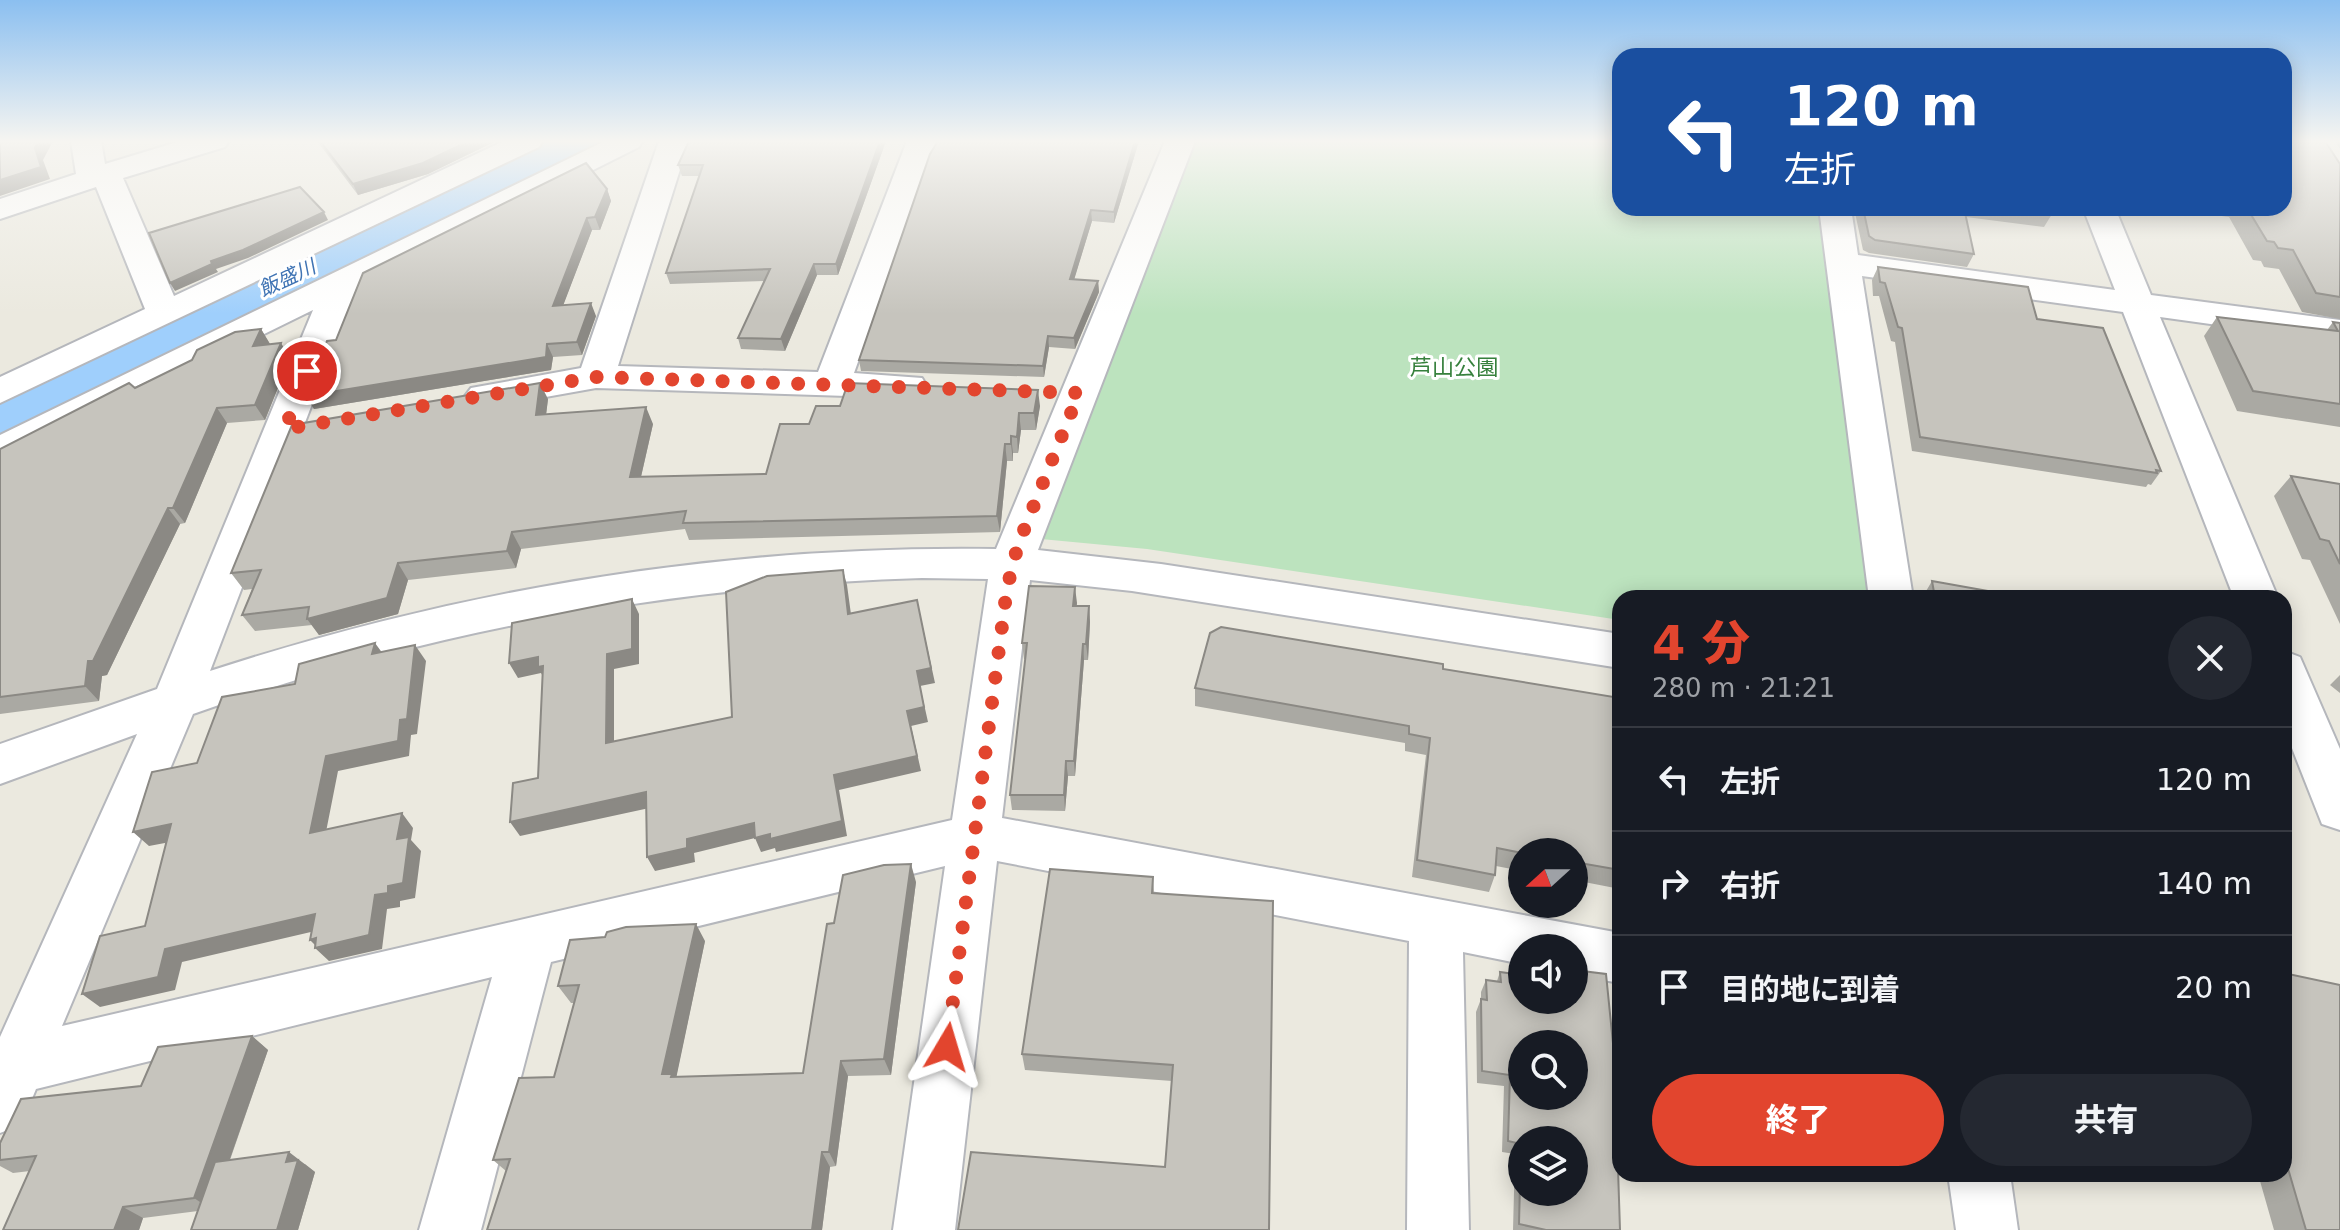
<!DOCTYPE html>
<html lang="ja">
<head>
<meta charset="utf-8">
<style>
	body { margin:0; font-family:"DejaVu Sans","Noto Sans JP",sans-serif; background:#242831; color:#f1f3f6; height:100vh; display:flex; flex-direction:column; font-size:30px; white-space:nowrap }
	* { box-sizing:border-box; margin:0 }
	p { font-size:26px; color:#9ea1a6 }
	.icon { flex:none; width:44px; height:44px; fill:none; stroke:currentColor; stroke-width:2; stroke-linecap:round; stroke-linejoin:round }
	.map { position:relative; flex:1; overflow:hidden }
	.drawer { position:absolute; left:1612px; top:590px; width:680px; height:592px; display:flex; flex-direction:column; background:#171b24; border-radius:24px; box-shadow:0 4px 20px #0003 }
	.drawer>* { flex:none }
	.top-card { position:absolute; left:1612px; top:48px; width:680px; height:168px; border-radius:24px; box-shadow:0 4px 20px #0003; background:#1a4fa0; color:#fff; overflow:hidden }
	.needle { width:52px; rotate:249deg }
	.tools { position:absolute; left:1508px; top:838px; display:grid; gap:16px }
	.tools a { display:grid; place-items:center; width:80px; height:80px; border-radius:50%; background:#171b24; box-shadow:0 4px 20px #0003; font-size:40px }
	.pin { position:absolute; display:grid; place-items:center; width:68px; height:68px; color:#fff; margin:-34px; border:4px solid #fff; border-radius:50%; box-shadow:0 2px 8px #0007 }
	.me { position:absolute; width:88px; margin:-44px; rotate:7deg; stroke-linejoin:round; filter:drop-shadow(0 0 6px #0008) }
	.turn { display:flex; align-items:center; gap:28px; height:168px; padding:0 40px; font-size:36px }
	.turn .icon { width:104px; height:104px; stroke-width:2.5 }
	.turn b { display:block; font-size:56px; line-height:68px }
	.round { display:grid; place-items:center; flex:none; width:84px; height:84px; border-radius:42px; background:#242831 }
	.summary { display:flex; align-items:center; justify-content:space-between; height:136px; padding:0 40px }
	h1 { font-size:48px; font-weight:800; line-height:60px; color:#e2452e }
	.cta { display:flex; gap:16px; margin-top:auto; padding:16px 40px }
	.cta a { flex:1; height:92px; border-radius:48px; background:#e2452e; color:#fff; font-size:32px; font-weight:800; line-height:92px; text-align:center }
	.cta a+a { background:#242831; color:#f1f3f6 }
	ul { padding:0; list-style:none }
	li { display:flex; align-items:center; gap:24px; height:104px; padding:0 40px; border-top:2px solid #363941 }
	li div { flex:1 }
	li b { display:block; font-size:30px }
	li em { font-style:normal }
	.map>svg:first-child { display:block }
	.green { fill:#bce3be }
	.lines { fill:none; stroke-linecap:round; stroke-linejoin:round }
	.river { fill:#9fcffc; fill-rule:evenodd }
	.minor-casing { stroke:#b5b7bc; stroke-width:4 }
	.minor { fill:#fff; fill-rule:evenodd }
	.wall { fill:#aaa9a3 }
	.shaded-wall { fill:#8b8984 }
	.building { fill:#c6c4bd; stroke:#8b8984; stroke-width:2; fill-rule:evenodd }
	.route { stroke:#e2452e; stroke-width:14; stroke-dasharray:0 25.2 }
	.labels { text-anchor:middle; stroke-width:6; stroke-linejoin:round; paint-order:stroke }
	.far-water-label { font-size:20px; font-style:italic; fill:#4074b4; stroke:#fff }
	.park-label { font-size:22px; fill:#37813d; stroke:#fff }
</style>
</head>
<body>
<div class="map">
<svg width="2340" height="1230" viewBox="0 0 2340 1230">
	<rect width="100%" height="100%" fill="#ebe9df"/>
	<path class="green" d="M1196,141H1620V208H1823L1874,598H1620V620L1147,549L1041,539Z"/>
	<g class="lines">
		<path class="river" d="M529,141H601L593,153L25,431L0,438V387Z"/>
		<defs>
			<path id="minor" d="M71,141H101L105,164L181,141H229L225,147L123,178L174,296L504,141H543L539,147L0,403V377L145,309L96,187L0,219V199L76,174Z
				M605,141H643L639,147L356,289L210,671C464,588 728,545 996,549L1165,141H1195L1038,550L1161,564L1620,634V668L1132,591L1030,580L1002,818L1620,933V983L1574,975V948H1522V964L1463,952L1469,1230H1407L1409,941L997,861L955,1230H893L945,866L551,962L481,1230H419L492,977L36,1089L21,1125L0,1133V1037L137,734L0,784V744L157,689L313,310L0,464V435ZM922,578L988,579L952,820L62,1026L193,714C429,630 673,586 922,578Z
				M659,141H689L618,366L818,372L907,141H937L854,373L922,378L927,386L922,394L909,398L596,388L484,408L471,404L465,396L471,388L581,368Z
				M1819,208H1851L1858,255L2115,290L2083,208H2115L2151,295L2340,320V342L2160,317L2278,598H2234L2123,312L1862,276L1913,598H1869Z
				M2284,651L2300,657L2340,749V830L2322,824L2284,728Z
				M1948,1174H2010L2018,1230H1956Z"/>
		</defs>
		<use href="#minor" class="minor-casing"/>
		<use href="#minor" class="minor"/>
	</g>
	<path class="wall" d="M317,141H496L428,174L358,195Z
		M689,141H886L838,275H817L785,351L741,349L738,338L765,281L670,284L666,273L699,176H682L678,165Z
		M938,141H1139L1114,223L1092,221L1074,279L1098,281L1099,292L1075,349L1049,347L1044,377L861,371L859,360Z
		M2335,141H2340V149Z
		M2340,164V319L2302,312L2279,269L2264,267L2261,261L2253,260L2229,217L2161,208H2284Z
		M607,189L611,201L600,230H592L563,305L596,316L582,355L553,357L551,370L314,409L306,396L336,340Z
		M1854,208H2050L2052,214L2044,227L1966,217L1974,254L1967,267L1869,253L1863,250Z
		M1878,267L2037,319L2161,471L2151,485L2148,484L2146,487L1912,451L1895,342L1891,341L1879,296H1873L1872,280Z
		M2217,317L2327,330L2333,322L2340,323V427L2237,411L2204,336Z
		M261,329L270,344L290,358L265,420L227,423L185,523L180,524L107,675L102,676L99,701L0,714V449Z
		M548,399L546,414L653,424L641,477L766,474L809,424L1040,406L1036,430H1021L1018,453H1013V461H1007L1000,532L689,540L685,529L521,549L516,568L408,580L398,614L319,635L312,625L255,631L242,615L252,589L244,590L231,573Z
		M2291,476L2340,484V624L2310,560L2302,559L2274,496Z
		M1932,581L2027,598H1922Z
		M1077,603L1076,606H1089L1090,622L1088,660H1084L1075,776H1068L1065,811L1012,810L1010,795L1025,659H1024L1022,643Z
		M1443,669L1620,698V889L1574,880V852H1522V871L1496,866L1495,875L1489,892L1412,877L1426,755L1405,751V743L1195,706V688Z
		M2340,675V693L2330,685Z
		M1153,877L1154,893L1273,901L1172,1081L1025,1070L1022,1054Z
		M916,882L891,1075L848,1076L836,1166L830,1167L822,1230H487L506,1171L493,1160L554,1077L574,1003H571L558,986L705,941L676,1077L803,1073L834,923Z
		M1500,972L1615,1063L1620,1064V1121L1616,1120L1620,1230H1513L1515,1154L1502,1152L1504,1086L1477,1083L1476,1012L1481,999V992L1486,980L1497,981Z
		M2284,973L2340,1230H2274L2258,1174H2284Z
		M252,1036L268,1050L230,1160L305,1164L315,1172L298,1230H191L198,1211L143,1218L139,1230H3L30,1171L13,1173L0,1166V1143L141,1086Z"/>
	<path class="shaded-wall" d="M38,141H53L43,160L50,179L0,196V180L35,148Z
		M469,141H496L428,174L358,195L353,184Z
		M880,141H886L838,275L836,264Z
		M1135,141H1139L1114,223V212Z
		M607,189L611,201L600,230L595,217Z
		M1091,210L1092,221L1071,290L1070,279Z
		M324,212L328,220L248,258L216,269L218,272L175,291L170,283L211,261Z
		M587,218L592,230L558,319L553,306Z
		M814,264L817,275L785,351L781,339Z
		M1098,281L1099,292L1075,349L1074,338Z
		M591,303L596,316L582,355L577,342Z
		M261,329L270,344L253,346Z
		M1048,336L1049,347L1044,377L1043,366Z
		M281,343L290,358L265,420L255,405Z
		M547,344L553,357L551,370L314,409L306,396Z
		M540,383L548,399L544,432L536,415Z
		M1038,390L1040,406L1036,430L1034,413Z
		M646,407L653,424L637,494L630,477Z
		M217,408L227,423L185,523L173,508Z
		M1019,413L1021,430L1018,453L1017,437Z
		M1011,436L1013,453V461L1011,444Z
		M1005,444L1007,461L1000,532L997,516Z
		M168,508L180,524L107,675L102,676L99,701L85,686L88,661Z
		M512,532L521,549L516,568L507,551Z
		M398,563L408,580L398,614L319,635L307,619Z
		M843,570L847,585L853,629L848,614Z
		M1075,587L1077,603L1075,621L1073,606Z
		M632,599L639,614V664L614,669V758L606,743L607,654Z
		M917,600L935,683L920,686L928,722L911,726L921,771L839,790L847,836L776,852L775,848L761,852L755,838L694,853L695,862L655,871L647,857L687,839L754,823L834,775L907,711L917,671Z
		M1089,606L1090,622L1088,660L1086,644Z
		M375,643L386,658L372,654Z
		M1083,644L1084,660L1075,776L1074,761Z
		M415,645L426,661L417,734L411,735L409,756L338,771L323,847L310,833L326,756L400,720Z
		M538,657L551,681L546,682L541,673L518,678L509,663Z
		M1066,761L1068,776L1065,811L1064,795Z
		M646,792L654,807L520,836L510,822Z
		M402,813L413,828L411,840L421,851L415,898L400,901V907L387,909L382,949L329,961L315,948L317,947L310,940L388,886Z
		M171,824L186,839L149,846L133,832Z
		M911,864L916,882L891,1075L884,1059Z
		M315,914L328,928L182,962L175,990L100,1007L82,994L165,949Z
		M696,924L705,941L676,1079L662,1074Z
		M252,1036L268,1050L212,1210L194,1198Z
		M841,1061L848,1076L836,1166L829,1152Z
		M289,1152L315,1172L298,1230H277L286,1162Z
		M822,1152L830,1167L822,1230H812Z
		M123,1207L143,1218L139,1230H114Z"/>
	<path class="building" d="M0,141H38L35,148L41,167L0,180Z
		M320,141H469L423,163L353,184Z
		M689,141H880L836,264H814L781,339L738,338L770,269L666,273L703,165H678Z
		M938,141H1135L1114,212L1091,210L1070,279L1098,281L1074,338L1048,336L1043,366L859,360L930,154Z
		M2284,141H2325L2340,164V297L2316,293L2293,250L2278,248L2274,242L2267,241L2247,208H2284Z
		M586,163L607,189L595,217L587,218L553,306L591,303L577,342L547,344L546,357L306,396L327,341L336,340L363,273Z
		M300,187L324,212L243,250L211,261L212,264L170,283L149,233Z
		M1863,208H1964L1974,254L1875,240L1869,236Z
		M2007,208H2050L2052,214Z
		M1878,267L2028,287L2037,319L2103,328L2161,471L2156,470L2157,473L1920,437L1902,328L1898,327L1885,283L1880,282Z
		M2217,317L2338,331L2333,322L2340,323V404L2253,391Z
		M261,329L253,346L281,343L255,405L217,408L173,508H168L93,661H88L85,686L0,697V449L129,383L135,388L192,360L197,350L235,332Z
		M540,383L536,415L646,407L630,477L766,474L780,424H809L816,406H840L848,383L1038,390L1034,413H1019L1017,437L1011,436V444H1005L997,516L683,523L686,511L512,532L507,551L398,563L387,598L307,619L309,607L242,615L261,570L231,573L292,425Z
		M2291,476L2340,484V564L2329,541L2320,539Z
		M843,570L848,614L917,600L931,668L917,671L924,707L907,711L917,756L834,775L842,821L770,839V834L755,838L754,823L687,839V848L647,857L646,792L510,822L513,783L538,778L543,666L538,667V657L509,663L512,623L632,599V649L607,654L606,743L732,717L726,592L767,576Z
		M1932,581L2027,598H1935Z
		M1029,586L1075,587L1073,606H1089L1086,644H1083L1074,761H1066L1064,795H1010L1027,643H1022Z
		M1221,627L1443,664V669L1620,698V870L1574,862V852L1522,853L1497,848L1495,875L1417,860L1430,738L1409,734V726L1195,688L1210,633Z
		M375,643L372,654L415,645L407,719L400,720L398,741L326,756L310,833L402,813L397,839L409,837L403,883L388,886V893L375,895L369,935L315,948L316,938L310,940L315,914L165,949L158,977L82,994L100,936L145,926L171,824L133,832L152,772L197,763L222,697L295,684L299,664Z
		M911,864L884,1059L841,1061L829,1152H822L812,1230H487L510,1159L493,1160L519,1078L554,1077L579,985L558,986L570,940L605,937L607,932L626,927L696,924L662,1074H672L671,1077L803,1073L827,924L834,923L843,875L884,865Z
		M1050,869L1153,877L1152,893L1273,901L1269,1230H958L971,1152L1165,1167L1173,1065L1022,1054Z
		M1574,970L1606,974L1615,1063L1620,1064V1108L1616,1107L1620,1230H1546L1519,1224L1521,1144L1508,1141L1510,1075L1482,1071L1481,999L1487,1000L1486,980L1501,982L1500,972L1522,975V1000H1574ZM1522,1044H1574V1096H1522ZM1522,1140H1574V1192H1522Z
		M2284,973L2340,985V1230H2306L2284,1155Z
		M252,1036L194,1198L123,1207L114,1230H3L36,1156L0,1160V1143L21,1099L141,1086L158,1047Z
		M289,1152L286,1162L298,1160L277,1230H191L215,1162Z"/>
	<linearGradient id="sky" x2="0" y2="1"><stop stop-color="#8bbff0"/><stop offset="0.45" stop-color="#f6f5f1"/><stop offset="1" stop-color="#f6f5f1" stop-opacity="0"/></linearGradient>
	<rect width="2340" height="314" fill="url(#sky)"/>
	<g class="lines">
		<path class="route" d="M307,371L285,429L596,377L1079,393L1018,545L1007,588L947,1047"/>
	</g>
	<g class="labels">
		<g class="far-water-label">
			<text transform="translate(287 278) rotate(-25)" y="7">飯盛川</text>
		</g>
		<g class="park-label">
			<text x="1454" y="375">芦山公園</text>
		</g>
	</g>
</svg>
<div class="tools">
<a><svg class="needle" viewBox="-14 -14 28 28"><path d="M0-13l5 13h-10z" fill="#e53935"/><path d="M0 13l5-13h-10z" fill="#9ea1a6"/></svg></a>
<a><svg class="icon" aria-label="sound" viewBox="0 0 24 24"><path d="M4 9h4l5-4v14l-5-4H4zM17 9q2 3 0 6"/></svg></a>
<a><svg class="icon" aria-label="search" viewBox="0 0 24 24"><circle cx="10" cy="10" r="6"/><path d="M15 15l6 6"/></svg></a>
<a><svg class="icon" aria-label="layers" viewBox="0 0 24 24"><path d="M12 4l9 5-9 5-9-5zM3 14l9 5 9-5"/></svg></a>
</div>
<div class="pin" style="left:307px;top:371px;background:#d93025"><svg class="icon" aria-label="arrive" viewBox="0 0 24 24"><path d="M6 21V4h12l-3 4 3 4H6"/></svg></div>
<svg class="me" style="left:947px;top:1047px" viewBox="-20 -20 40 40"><path d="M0-17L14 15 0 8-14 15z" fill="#e2452e" stroke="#fff" stroke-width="4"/></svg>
<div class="top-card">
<div class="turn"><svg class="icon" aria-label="left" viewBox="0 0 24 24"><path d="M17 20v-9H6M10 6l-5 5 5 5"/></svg><div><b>120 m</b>左折</div></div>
</div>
<section class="drawer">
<div class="summary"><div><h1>4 分</h1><p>280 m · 21:21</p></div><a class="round"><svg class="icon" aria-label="close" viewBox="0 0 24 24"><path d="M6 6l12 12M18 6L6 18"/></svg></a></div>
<ul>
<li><svg class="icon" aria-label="left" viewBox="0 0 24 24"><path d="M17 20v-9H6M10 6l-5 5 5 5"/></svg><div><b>左折</b></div><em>120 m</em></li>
<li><svg class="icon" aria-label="right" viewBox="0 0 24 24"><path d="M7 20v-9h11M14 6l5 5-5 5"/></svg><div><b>右折</b></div><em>140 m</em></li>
<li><svg class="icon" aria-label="arrive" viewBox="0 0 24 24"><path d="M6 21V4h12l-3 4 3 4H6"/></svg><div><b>目的地に到着</b></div><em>20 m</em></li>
</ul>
<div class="cta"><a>終了</a><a>共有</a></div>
</section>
</div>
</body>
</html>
